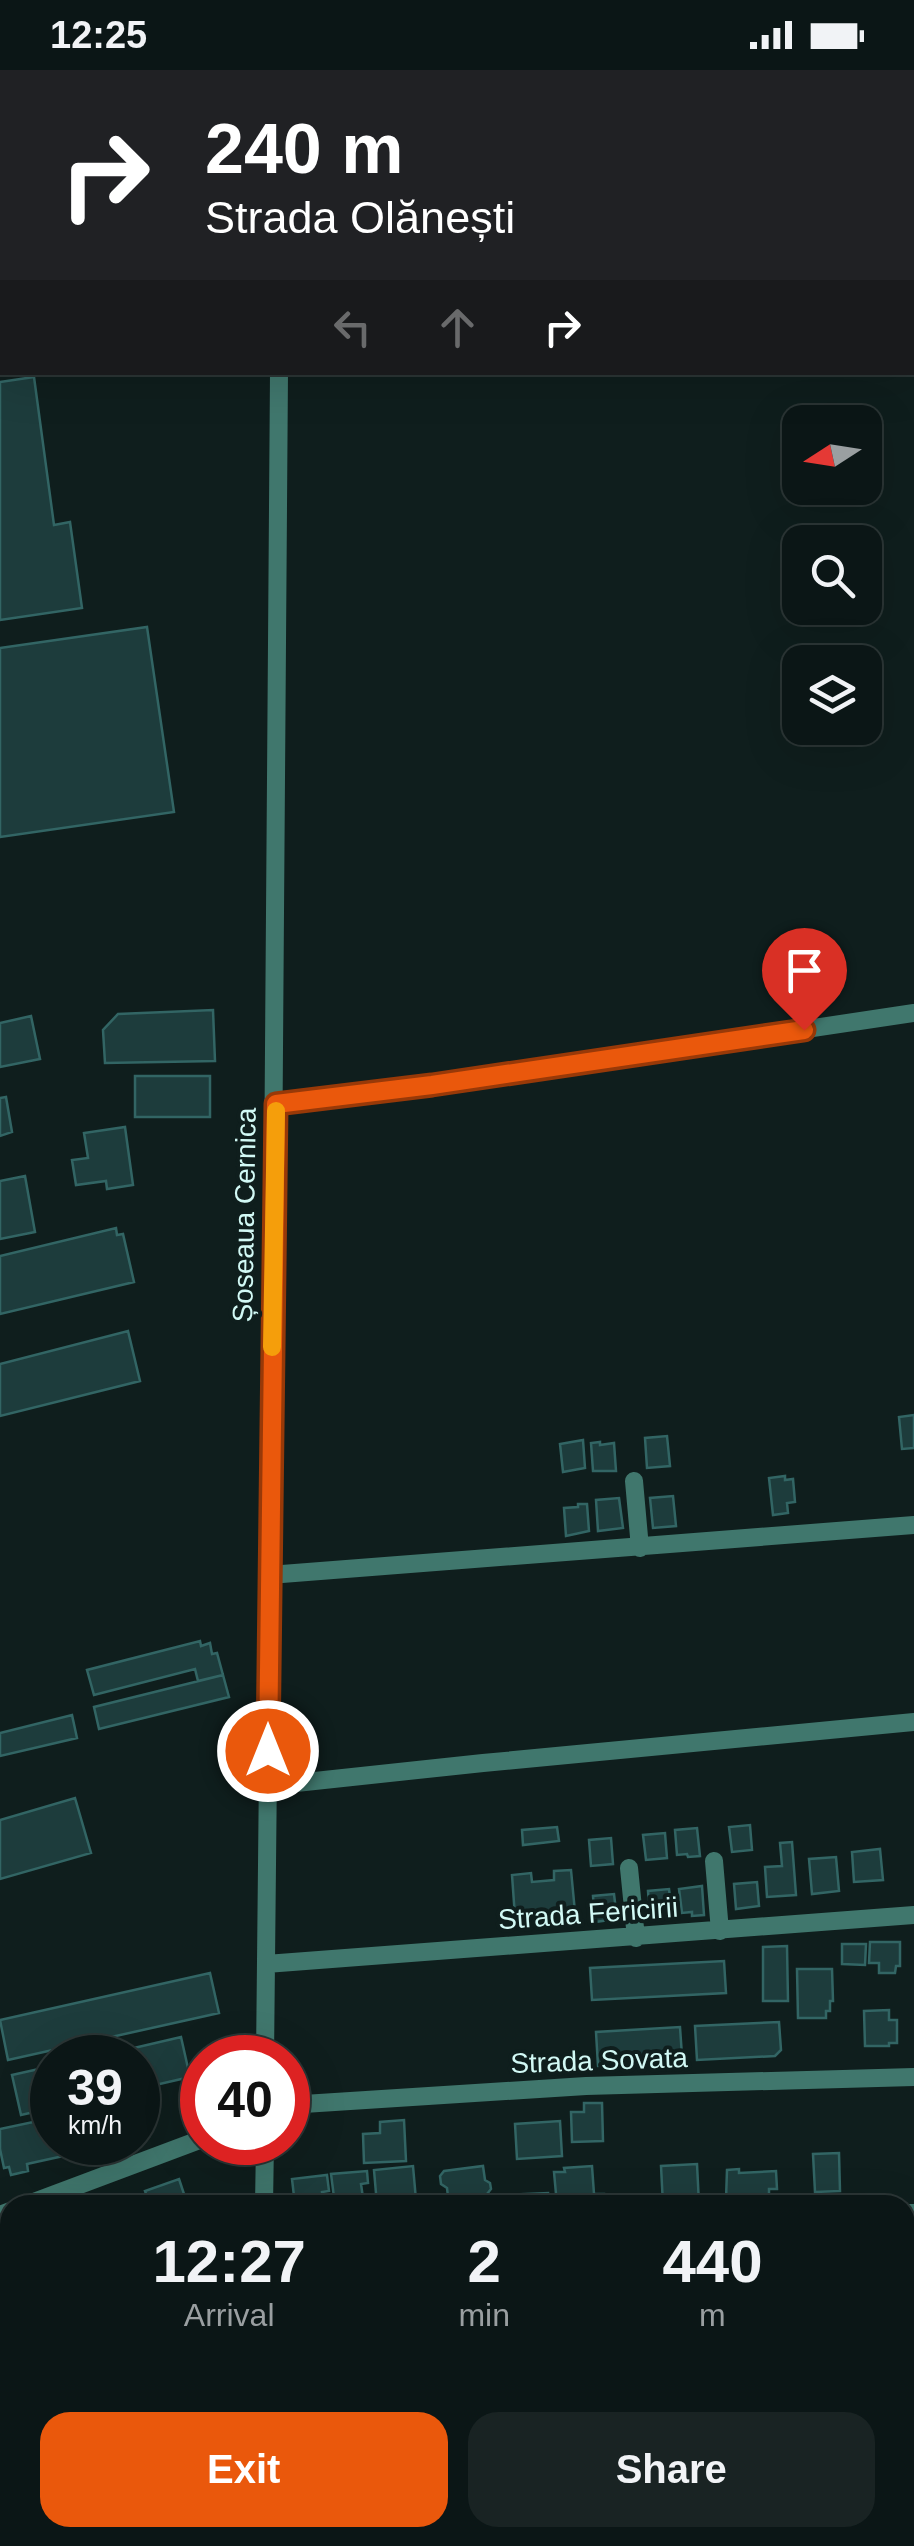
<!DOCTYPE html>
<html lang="en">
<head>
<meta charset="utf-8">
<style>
	body { margin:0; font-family:Arial,sans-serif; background:#192323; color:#f1f3f6; height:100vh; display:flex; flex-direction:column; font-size:38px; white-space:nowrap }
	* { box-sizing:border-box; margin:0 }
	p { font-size:32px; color:#9a9fa1 }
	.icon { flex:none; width:55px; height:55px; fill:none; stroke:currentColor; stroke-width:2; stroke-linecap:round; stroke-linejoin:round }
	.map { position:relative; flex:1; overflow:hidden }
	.panel { position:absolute; left:0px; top:2125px; width:915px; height:352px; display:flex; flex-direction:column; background:#0b1616; border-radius:30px 30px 0 0; box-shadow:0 10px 40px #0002,0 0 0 2px #2b3535 }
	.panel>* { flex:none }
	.top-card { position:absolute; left:0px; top:0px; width:915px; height:305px; box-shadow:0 10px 40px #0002,0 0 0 2px #2b3535; background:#202124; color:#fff; overflow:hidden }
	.needle { width:65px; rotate:258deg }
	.fabs { position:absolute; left:782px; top:335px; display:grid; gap:20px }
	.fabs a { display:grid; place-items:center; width:100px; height:100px; border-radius:20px; background:#0b1616; box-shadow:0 10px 40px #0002,0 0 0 2px #2b3535; font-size:50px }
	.speed { position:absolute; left:30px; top:1965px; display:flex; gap:20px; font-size:50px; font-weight:700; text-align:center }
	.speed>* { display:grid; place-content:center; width:130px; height:130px; border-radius:50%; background:#0b1616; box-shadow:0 10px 40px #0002,0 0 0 2px #2b3535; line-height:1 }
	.speed small { font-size:25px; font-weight:400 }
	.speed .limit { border:15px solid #d22; background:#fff; color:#111 }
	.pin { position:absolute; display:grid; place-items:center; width:85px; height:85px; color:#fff; margin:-102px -42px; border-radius:50% 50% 50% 0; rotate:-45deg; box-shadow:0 0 10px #0007 }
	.pin .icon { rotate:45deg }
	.me { position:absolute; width:110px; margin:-55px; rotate:0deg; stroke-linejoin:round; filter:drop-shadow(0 0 8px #0008) }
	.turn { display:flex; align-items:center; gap:35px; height:210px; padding:0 40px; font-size:45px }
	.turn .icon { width:130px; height:130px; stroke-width:2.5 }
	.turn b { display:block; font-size:70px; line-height:85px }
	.lanes { display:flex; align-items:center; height:95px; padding:0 40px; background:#0003; justify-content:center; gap:50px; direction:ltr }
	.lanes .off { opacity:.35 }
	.eta { display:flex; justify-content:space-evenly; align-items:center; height:170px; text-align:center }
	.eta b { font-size:60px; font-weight:700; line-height:70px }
	.button { display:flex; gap:20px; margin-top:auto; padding:20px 40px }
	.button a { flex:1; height:115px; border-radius:30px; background:#ea580c; color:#fff; font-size:40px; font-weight:700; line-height:115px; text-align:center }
	.button a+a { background:#192323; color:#f1f3f6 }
	.status { display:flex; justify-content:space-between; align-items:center; height:70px; padding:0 50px; background:#0b1616; direction:ltr }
	.status svg { height:28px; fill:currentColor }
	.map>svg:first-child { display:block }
	.building { fill:#1d3c3c; stroke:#326564; stroke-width:2.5 }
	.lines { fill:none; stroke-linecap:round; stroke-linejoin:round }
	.minor { stroke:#40776d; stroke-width:18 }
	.major { stroke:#67b5eb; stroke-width:22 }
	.rail { stroke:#33da1d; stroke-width:5; stroke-dasharray:15 12; stroke-linecap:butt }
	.route-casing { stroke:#983908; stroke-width:25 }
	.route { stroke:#ea580c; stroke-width:18 }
	.slow { stroke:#f59e0b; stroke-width:18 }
	.labels { text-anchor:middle; stroke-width:8; stroke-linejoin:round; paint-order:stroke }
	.street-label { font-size:28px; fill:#d2f9f5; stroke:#0f1e1d }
</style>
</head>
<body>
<div class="status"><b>12:25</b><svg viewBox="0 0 49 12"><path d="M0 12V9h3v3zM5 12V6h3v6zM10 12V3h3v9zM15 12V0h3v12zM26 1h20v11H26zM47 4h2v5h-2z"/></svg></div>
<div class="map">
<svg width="914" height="2476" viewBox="0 0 914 2476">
	<rect width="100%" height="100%" fill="#0f1e1d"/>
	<path class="building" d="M34,307L54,455L70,452L82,538L0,550V312Z
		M147,557L174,742L0,767V578Z
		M213,940L215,991L105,993L103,960L118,944Z
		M31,946L40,989L0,997V953Z
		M135,1006H210V1047H135Z
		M6,1027L12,1062L0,1066V1028Z
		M125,1057L133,1115L107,1119L106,1111L76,1115L72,1090L88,1088L84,1063Z
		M25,1106L35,1162L0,1169V1111Z
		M116,1158L117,1165L123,1164L134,1212L0,1244V1186Z
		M128,1261L140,1311L0,1346V1294Z
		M914,1345V1378L902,1379L899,1347Z
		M667,1366L670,1396L647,1398L645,1368Z
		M583,1370L585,1398L563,1402L560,1374Z
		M600,1372V1375L614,1373L616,1401H593L591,1373Z
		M785,1406V1410L793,1409L795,1432L787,1433L788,1443L773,1445L769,1408Z
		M673,1426L676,1456L653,1458L650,1428Z
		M619,1428L623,1458L598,1461L596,1430Z
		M578,1434H587L589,1461L566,1466L564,1438L578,1437Z
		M200,1571L201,1576L210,1573L212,1584L217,1583L223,1605L198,1611L195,1599L94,1625L87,1600Z
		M223,1605L229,1627L99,1659L94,1637Z
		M72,1645L77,1668L0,1686V1663Z
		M75,1728L91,1783L0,1809V1750Z
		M750,1755L752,1780L732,1782L729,1757Z
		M557,1757L559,1771L523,1775L522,1760Z
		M697,1758L700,1786L688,1787L687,1784L677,1785L675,1760Z
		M665,1763L667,1788L646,1790L643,1765Z
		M611,1768L613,1794L591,1796L589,1770Z
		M792,1772L796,1825L767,1827L765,1797L782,1796L780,1773Z
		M880,1779L883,1810L854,1812L852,1782Z
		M836,1787L839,1821L812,1824L809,1789Z
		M571,1800L575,1842L515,1847L512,1805L531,1803L532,1812L554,1810V1801Z
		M757,1812L759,1836L736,1839L734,1814Z
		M702,1816L704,1845L692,1846V1842L682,1843L679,1819Z
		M669,1819L672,1844L650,1846L648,1821Z
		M614,1824L617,1849L595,1852L593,1826Z
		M870,1872H900V1896H896L895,1903H879V1893H869Z
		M842,1874H866L865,1895L842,1894Z
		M787,1876L788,1931H763V1877Z
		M724,1891L726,1923L592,1930L590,1898Z
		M797,1899H832L833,1931H830V1941H826V1948H798Z
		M210,1903L219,1943L8,1990L0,1950Z
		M889,1940V1950H897V1973H889V1976H865L864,1941Z
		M779,1952L781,1980L775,1986L697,1990L695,1956Z
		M680,1957L682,1986L676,1991L598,1996L596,1962Z
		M181,1967L190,2007L138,2019V1988H91Z
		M52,1996V2038L21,2045L12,2005Z
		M138,2030L146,2068L138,2070Z
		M584,2033H602L603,2071L572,2072L571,2042H584Z
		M52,2048V2072H127L27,2094L28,2101L11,2105L9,2097L4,2098L0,2079V2059Z
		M404,2050L406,2091L364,2093L363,2064L380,2063V2052Z
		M560,2051L562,2086L517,2089L515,2054Z
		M839,2083L840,2121L815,2122L813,2084Z
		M697,2094L699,2134L663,2135L661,2096Z
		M413,2096L416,2130L403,2132L404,2135H377L374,2100Z
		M483,2096L485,2110L490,2113L491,2119L487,2124L473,2125V2135H449L447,2118L441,2114L440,2106L444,2101Z
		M592,2096L594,2124H604V2135H557L554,2102H565L564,2098Z
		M739,2099V2103L776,2101L777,2119H769V2130L726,2129L727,2100Z
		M367,2101L368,2113L361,2114L364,2135H335L331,2104Z
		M327,2105L329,2121L322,2122L323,2135H295L292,2109Z
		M179,2109L187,2133L150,2135L145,2121Z
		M548,2123V2135H504L503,2125Z
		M133,2127L135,2135H110Z
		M905,2180H910L912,2201H905Z
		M914,2329V2378H905V2330Z
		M10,2340V2444L0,2447V2344Z
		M51,2468H163L166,2476H29Z"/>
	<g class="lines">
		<path class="minor" d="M276,1034L432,1015L914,943
			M634,1411L640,1478
			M269,1505L914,1455
			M268,1716L483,1693L914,1652
			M714,1791L720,1861
			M629,1798L636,1868
			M266,1894L914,1845
			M265,1988C270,1426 279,864 279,302
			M288,2035L586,2016L914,2007
			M26,2135L202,2069
			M264,2135L265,2072
			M905,2143H914
			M0,2145L10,2141
			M0,2290L10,2287
			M905,2305H914
			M0,2475L19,2468
			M261,2476V2468"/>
		<path class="major" d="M281,2V0
			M912,19H914
			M0,163L2,162"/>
		<path class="rail" d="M912,58L914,57
			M0,211H2"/>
	</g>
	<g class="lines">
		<defs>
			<path id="route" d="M268,1681L276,1034L432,1015L804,960"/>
		</defs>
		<use href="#route" class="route-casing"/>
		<use href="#route" class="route"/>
		<path class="slow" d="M272,1277L276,1041"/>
	</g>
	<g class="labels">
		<g class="street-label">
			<text transform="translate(244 1145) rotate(-89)" y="10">Șoseaua Cernica</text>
			<text transform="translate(588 1843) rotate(-4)" y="10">Strada Fericirii</text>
			<text transform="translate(599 1990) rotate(-2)" y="10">Strada Sovata</text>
		</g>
	</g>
</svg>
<div class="fabs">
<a><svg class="needle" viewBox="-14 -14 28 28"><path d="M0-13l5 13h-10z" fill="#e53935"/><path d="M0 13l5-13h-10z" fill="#9a9fa1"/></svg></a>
<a><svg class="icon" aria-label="search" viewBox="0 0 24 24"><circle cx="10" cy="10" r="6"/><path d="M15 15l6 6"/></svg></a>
<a><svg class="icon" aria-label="layers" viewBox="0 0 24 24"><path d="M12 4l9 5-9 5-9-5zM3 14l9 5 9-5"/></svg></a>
</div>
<div class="speed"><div>39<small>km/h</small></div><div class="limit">40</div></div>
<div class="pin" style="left:804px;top:960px;background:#d93025"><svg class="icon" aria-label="arrive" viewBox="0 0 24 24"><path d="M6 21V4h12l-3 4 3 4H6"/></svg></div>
<svg class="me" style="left:268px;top:1681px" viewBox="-20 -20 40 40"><circle r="17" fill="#ea580c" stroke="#fff" stroke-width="3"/><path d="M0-11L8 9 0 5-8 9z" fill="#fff"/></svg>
<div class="top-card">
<div class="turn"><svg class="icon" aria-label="right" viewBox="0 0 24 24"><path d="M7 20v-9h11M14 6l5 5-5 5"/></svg><div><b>240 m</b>Strada Olănești</div></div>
<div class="lanes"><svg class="icon off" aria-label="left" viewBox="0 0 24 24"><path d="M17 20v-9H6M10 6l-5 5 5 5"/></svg><svg class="icon off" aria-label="ahead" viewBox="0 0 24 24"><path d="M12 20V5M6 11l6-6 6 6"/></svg><svg class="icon" aria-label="right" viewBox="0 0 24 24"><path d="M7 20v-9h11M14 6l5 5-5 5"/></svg></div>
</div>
<section class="panel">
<div class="eta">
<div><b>12:27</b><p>Arrival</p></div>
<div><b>2</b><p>min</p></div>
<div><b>440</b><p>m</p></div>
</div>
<div class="button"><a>Exit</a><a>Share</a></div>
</section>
</div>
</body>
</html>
